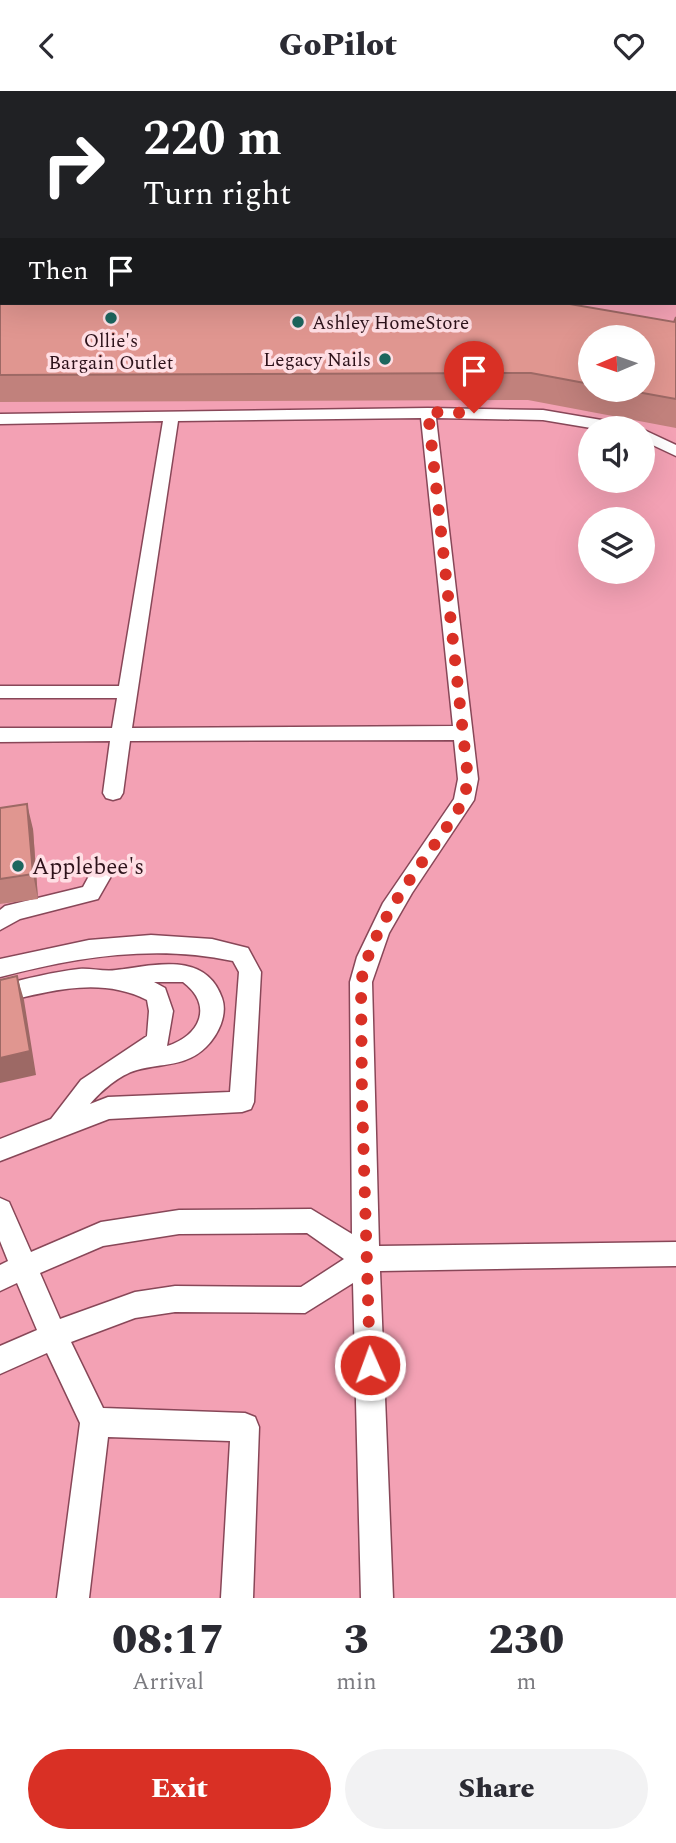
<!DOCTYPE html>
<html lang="en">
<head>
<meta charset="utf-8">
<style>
	body { margin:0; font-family:Spectral,serif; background:#f2f2f3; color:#2b2b33; height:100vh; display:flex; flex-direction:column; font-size:26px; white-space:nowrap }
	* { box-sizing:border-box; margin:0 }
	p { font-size:23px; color:#7c7c81 }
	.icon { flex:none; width:38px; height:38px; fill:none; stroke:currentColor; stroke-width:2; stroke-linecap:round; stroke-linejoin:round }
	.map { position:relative; height:1507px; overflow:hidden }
	.drawer { display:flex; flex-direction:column; background:#fff; flex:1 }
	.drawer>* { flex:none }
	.guide { position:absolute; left:0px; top:0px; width:677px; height:214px; box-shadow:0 7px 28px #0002; background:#202124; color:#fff; overflow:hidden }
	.needle { width:46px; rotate:268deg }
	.fabs { position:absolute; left:578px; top:234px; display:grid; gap:14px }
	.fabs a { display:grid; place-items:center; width:77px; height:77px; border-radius:50%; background:#fff; box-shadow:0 7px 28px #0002; font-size:35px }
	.pin { position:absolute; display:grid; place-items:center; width:60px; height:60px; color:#fff; margin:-72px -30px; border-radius:50% 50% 50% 0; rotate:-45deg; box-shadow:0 0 7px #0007 }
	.pin .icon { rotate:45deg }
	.me { position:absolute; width:77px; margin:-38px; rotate:358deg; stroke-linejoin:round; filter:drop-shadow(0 0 5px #0008) }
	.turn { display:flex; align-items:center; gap:24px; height:147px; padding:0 28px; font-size:32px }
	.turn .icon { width:91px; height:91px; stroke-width:2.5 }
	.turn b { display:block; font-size:49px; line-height:60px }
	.then { display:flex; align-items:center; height:66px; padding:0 28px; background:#0003; gap:14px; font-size:26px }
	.eta { display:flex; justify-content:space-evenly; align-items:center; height:119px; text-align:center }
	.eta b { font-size:42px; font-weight:800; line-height:49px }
	.action { display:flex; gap:14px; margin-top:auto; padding:14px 28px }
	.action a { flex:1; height:80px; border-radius:42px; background:#d93025; color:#fff; font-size:28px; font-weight:800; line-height:80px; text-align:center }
	.action a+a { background:#f2f2f3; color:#2b2b33 }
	header { display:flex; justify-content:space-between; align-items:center; height:91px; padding:0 28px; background:#fff; font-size:32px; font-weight:800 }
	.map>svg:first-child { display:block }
	.built { fill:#f3a1b4; fill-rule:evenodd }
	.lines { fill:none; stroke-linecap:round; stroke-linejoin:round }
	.lane-casing { stroke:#884758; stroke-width:3 }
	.lane { fill:#fff; fill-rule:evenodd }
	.wall { fill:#c1817c; fill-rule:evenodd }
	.shaded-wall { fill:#9d6965 }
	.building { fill:#e09690; stroke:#9d6965; stroke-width:2 }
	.route { stroke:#d93025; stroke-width:12; stroke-dasharray:0 21.6 }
	.poi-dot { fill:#1c665e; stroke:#ffdfe5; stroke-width:2.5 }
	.labels { text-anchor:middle; stroke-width:7; stroke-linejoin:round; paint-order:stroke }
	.far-poi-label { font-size:19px; fill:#2d121a; stroke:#ffdfe5; text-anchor:start }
	.poi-label { font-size:23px; fill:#2d121a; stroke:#ffdfe5; text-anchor:start }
</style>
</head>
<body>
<header><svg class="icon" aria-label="back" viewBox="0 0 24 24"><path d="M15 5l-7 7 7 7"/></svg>GoPilot<svg class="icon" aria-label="heart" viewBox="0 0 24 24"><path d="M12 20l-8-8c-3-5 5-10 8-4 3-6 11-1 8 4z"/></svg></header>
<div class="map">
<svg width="676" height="1507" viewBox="0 0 676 1507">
	<rect width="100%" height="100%" fill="#fbafc0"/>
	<path class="built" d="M0,0H676V1507H0ZM2,2H676V212H2ZM590,247H642V299H590ZM590,338H642V390H590ZM590,429H642V481H590Z"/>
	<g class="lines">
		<defs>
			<path id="lane" d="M48,0H58L47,2Z
				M153,0H163V2H153Z
				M363,0H373L374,2H364Z
				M579,0H589V2H579Z
				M0,25H2V31H0Z
				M0,132H2V140H0Z
				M428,317L543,319L625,333L632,338H597L543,329L436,327L478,688L474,709L412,802L389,842L372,891L379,1155L676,1151V1175L380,1180L393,1507H361L353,1192L305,1222L175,1221L135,1227L71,1251L103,1317L245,1322L255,1326L259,1336L253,1507H221L230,1350L108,1346L89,1507H57L80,1332L47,1262L0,1283V1255L37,1239L17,1192L0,1200V1174L8,1170L0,1150V1107L9,1111L31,1161L101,1131L179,1119L311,1118L352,1143L350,891L357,866L383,812L454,708L458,688L454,649L130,650L123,702L120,707L113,709L106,707L103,702L110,650L0,651V637H112L117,607H0V595H119L163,330L0,333V323ZM421,327L453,635L132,637L178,330ZM307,1142L344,1168L301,1196L175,1195L135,1201L60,1228L40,1182L103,1155L179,1143Z
				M642,338L676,354V365L642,349Z
				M103,772L111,774L114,780L98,808L20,828L0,839V819L5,815L83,796L95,774Z
				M151,844L212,848L248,857L261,881L254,1011L251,1018L242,1021L109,1028L0,1070V1048L51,1028L81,989L147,945L149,920L147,909C101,885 48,900 0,912V894C26,888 52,881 79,878C91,877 104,881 116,879C153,875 205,859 222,907C228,924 218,944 206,956C186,976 162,972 137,979C119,984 101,1000 90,1013L108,1006L230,1001L239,881L233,870C155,853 76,866 0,886V868L89,849ZM154,891H183C214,914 200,945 167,955L173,920L165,897Z"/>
		</defs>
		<use href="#lane" class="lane-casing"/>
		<use href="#lane" class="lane"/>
	</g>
	<path class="wall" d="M0,142L2,212L674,231L676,226V337L528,309L0,311ZM590,247L642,299H590Z
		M0,717L33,738L38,808L0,813Z"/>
	<path class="shaded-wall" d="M27,713L33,738L38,808L33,783Z
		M17,885L24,909L36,984L0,992V967Z"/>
	<path class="building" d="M387,0H489V2H387Z
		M0,142H2V212H564L674,231L676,226V308L626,299H642V247H590V293L531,282L0,284Z
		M27,713L33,783L0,788V717Z
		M17,885L30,960L0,967V889Z"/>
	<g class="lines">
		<path class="route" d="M370,1274L362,1009L361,891C375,822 430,767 464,709L468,688L428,321L474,322"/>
	</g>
	<g class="poi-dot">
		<circle cx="111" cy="227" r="7"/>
		<circle cx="298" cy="231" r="7"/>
		<circle cx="385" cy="268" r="7"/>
		<circle cx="18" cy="775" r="7"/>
	</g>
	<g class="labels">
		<g class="far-poi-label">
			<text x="312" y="238">Ashley HomeStore</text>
			<text x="111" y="256" text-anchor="middle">Ollie's<tspan x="111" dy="22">Bargain Outlet</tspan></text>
			<text x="371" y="275" text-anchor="end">Legacy Nails</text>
		</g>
		<g class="poi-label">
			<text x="32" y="783">Applebee's</text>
		</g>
	</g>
</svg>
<div class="fabs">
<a><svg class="needle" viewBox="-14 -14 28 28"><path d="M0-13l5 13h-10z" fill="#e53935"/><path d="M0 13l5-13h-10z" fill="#7c7c81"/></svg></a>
<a><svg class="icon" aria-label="sound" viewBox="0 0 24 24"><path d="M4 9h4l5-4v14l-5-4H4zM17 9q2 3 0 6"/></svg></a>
<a><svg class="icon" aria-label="layers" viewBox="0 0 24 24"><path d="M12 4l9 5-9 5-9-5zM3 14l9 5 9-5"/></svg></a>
</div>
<div class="pin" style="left:474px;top:322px;background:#d93025"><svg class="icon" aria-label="arrive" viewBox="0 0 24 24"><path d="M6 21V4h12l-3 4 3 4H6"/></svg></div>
<svg class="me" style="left:370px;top:1274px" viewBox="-20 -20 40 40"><circle r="17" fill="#d93025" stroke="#fff" stroke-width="3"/><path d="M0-11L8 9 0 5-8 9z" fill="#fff"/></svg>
<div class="guide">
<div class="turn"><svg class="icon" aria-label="right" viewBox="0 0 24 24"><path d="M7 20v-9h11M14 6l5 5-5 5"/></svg><div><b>220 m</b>Turn right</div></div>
<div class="then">Then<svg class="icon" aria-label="arrive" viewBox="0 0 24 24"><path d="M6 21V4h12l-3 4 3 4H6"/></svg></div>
</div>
</div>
<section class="drawer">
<div class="eta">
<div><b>08:17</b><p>Arrival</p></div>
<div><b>3</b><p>min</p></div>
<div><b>230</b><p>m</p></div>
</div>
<div class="action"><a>Exit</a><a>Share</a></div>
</section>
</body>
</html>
